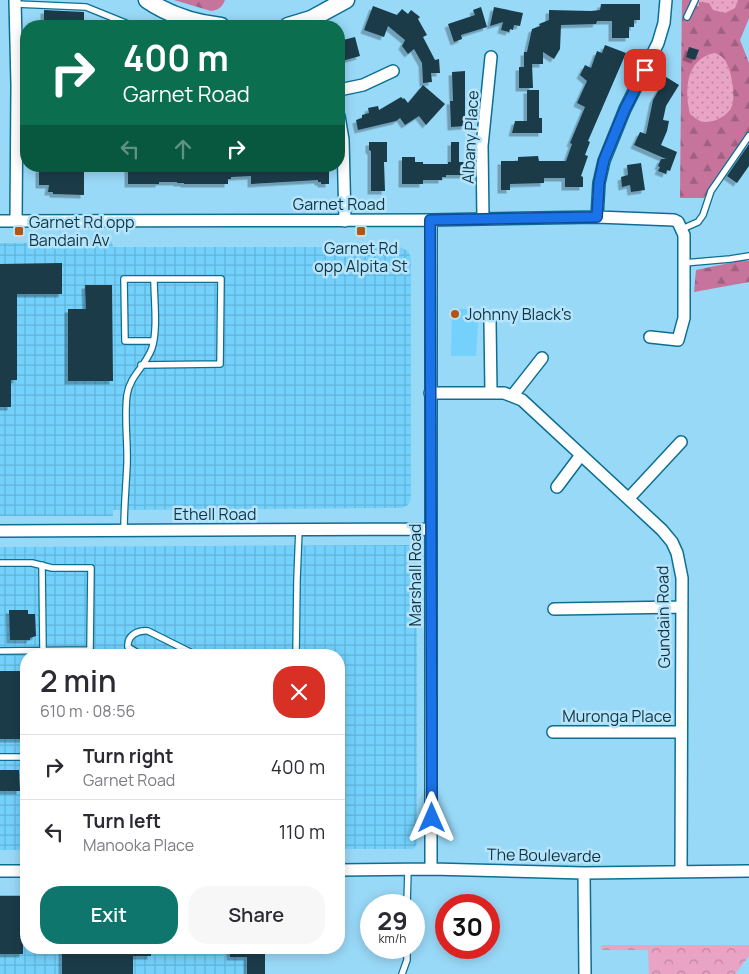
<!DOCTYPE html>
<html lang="en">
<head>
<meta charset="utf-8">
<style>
	body { margin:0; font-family:Manrope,sans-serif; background:#f7f7f7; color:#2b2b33; height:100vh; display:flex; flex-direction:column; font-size:19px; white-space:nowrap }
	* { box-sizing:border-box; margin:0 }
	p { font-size:16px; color:#7c7c81 }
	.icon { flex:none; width:28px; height:28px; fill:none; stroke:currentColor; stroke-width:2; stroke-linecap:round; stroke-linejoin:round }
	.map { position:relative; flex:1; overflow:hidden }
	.drawer { position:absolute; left:20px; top:649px; width:325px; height:305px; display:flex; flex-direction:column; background:#fff; border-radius:20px; box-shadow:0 2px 12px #0003 }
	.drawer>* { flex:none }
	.hud { position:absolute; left:20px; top:20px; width:325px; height:152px; border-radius:20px; box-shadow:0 2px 12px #0003; background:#0b6e4f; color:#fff; overflow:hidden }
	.speed { position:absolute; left:360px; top:894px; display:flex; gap:10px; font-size:25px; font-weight:700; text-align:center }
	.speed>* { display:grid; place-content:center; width:65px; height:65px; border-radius:50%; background:#fff; box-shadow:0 2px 12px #0003; line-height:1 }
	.speed small { font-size:12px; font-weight:400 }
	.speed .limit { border:8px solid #d22; background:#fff; color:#111 }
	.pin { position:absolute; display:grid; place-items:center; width:42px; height:42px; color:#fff; margin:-21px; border-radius:10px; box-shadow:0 2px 8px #0006 }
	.me { position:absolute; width:55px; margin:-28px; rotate:0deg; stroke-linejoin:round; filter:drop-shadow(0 0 4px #0008) }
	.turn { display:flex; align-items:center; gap:18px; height:105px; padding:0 20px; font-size:22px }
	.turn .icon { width:65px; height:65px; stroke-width:2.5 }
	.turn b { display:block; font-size:35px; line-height:42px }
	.lanes { display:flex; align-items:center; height:48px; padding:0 20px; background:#0003; justify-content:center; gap:25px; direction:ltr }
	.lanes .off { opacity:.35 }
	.round { display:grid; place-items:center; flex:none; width:52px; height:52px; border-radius:20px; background:#f7f7f7 }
	.head { display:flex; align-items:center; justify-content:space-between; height:85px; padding:0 20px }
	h1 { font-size:30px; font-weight:600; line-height:38px }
	.button { display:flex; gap:10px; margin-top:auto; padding:10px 20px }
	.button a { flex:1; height:58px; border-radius:20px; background:#0f766e; color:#fff; font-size:20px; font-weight:600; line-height:58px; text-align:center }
	.button a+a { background:#f7f7f7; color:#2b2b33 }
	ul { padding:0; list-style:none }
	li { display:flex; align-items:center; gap:15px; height:65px; padding:0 20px; border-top:1px solid #e1e1e2 }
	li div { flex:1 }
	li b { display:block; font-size:19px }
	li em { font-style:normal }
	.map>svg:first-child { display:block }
	.built { fill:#73d1fc }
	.industrial { fill:url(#industrial-grid) }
	.grass { fill:url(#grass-dots) }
	.forest { fill:url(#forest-firs); fill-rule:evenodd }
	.park { fill:url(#park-crowns) }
	.building { fill:#1a3b4a; filter:url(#shadow) }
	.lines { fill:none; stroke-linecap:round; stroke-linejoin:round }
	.lane-casing { stroke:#0c6f92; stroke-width:8 }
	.street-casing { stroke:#0c6f92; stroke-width:14 }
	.secondary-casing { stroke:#0c6f92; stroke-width:19 }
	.lane { stroke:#fff; stroke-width:5.5 }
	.street { stroke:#fff; stroke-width:11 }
	.secondary { stroke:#fff; stroke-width:16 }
	.route-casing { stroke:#114b97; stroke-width:12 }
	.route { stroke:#1a73e8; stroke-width:9 }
	.poi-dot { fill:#b4550b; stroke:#b5e4fb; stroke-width:2 }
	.labels { text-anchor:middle; stroke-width:5; stroke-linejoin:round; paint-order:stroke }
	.street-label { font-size:16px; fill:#103443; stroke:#b5e4fb }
	.poi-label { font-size:16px; fill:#103443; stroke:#b5e4fb; text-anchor:start }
</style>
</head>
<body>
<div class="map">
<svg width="749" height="974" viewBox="0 0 749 974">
	<defs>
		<pattern id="industrial-grid" width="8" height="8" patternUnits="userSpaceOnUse" patternTransform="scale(1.25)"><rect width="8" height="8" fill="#73d1fc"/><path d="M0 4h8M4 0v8" fill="none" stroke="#62b4d9"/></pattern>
		<pattern id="grass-dots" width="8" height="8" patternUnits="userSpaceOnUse" patternTransform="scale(1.25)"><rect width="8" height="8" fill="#e9a3c4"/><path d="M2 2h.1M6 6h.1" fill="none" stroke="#bb86a1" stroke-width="1.8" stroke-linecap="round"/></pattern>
		<pattern id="forest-firs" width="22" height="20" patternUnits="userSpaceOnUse" patternTransform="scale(1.25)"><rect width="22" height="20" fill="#c6749c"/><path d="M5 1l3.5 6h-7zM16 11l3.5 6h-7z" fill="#9f6081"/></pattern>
		<pattern id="park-crowns" width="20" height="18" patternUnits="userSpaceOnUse" patternTransform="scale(1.25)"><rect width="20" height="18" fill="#e9a3c4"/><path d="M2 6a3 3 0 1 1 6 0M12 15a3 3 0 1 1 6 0" fill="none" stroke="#bb86a1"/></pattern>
		<filter id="shadow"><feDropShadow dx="-3.5" dy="3.5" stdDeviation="0" flood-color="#0004"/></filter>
	</defs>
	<rect width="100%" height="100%" fill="#99d9f8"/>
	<path class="built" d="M452,309H479L476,356H451Z"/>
	<path class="industrial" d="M112,242L113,247H400L408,251L411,258V499L408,505L402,508L113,510V516H0V243Z
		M411,545L417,551V844L413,849H339V655H26V850H0V547Z
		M0,895H26V948H265V974H0Z"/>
	<path class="grass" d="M682,0H749V18L740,40L749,63V132L704,198H680Z"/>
	<path class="forest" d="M174,0H225C222,7 219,10 211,11Z
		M682,0H692V6H699V2L709,3L713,10L725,13L735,8L738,0H749V18L740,40L749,63V132L704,198H680ZM715,53C717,54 720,55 722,57C731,64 736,95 732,106C728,116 714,123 703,122C698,121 693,116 690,114C684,91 686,58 715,53Z
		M744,260L749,261V282L694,292L696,270Z"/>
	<path class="park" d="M601,945H749V956L735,974H649L648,950H601Z"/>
	<path class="building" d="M601,4H640V20H634V27H629V38H612V21H597L596,24L561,25L560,49L554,59L543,52V64H532L533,88H519V67H524V52H527L532,29L540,26L539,24L549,20V10L591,11L600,10Z
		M373,6L397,15L402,9L408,14L411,10L420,17L418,19L427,35L423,37L435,60L439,59L440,73H431L432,82L423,83L422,63L414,49L408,54L402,46L405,40L388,26L384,37L364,30Z
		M481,7L487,27L461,35L462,39L454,42L448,24L475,15L473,10Z
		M494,7L523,13L520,26L514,25L513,30L510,29L509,32L501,30L503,22L490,26Z
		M44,10L84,12V23H73V26H44Z
		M355,37L360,56L342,61L339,51V41Z
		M605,45L626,53L588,141L590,142L585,155L588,156L581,176L583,177V187H565V178H544V183L510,184V190H501V161H518V157L538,156L539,161H566L572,144L570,143L585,107L577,103L587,81L580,75L585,65L591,68L597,51L602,53Z
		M689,47L699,50L695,60L686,57Z
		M465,71V126L451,127L450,101H453L452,72Z
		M666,77L679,85L666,106L663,120L669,121L667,131L661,145L677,152L670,171L667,170L666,174L658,171L660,167L658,166L661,159H666L634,145L640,132L646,134L653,100Z
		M423,85L445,104L426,125L419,116L405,125L400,118L396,121L358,130L356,120L362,118V115L369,113L368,108L378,106L379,110L401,97L403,99L404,98L408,103Z
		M527,90H539V118H542V133H512L515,121H527Z
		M369,142H387V162H384L385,191H371V151L369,150Z
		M451,142H459V162H468V175H446V177H442V180H423V184H402V157H415V162H423V164H448V162H451Z
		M749,144V166L737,183L727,176Z
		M641,163L645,190L631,192L630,185L622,187L621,177L628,175L627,165Z
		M42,166H84V195L53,194V192H48L49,185H39V169H42Z
		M128,166H329V184H321V182H318V180L251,184V176L231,177V179H228V184H184V183H177V182H159V184H128Z
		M62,263V294H17V380H11V407H0V264Z
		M85,285H112L113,381H68V309H86Z
		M9,610H28V614H35L36,636L30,638V640H10Z
		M0,671H26V739H0Z
		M0,770H19L20,791H0Z
		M0,896H26V925H23V954H0Z
		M62,948H151V956H133V974H62Z
		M230,948H265V974H247V957H230Z"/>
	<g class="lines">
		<defs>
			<path id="lane" d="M16,4L86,7L133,26
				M687,17L695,0
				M682,229L698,222L703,215L711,191L749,136
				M684,263L730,259L749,256
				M153,341H125L124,279H154
				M124,530C124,508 126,487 127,465C128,442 124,418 127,395C130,375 146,366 152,348C158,329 154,299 154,279H221L220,364L141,365
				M0,563H32L52,568H91L90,650L0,651
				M42,565L43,650
				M141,655L128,647C127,635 138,630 148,631L196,655
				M296,655L297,579L299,529
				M0,757H26
				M407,905L408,869
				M402,974L407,960V948"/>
			<path id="street" d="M15,0L17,85L16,221
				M339,90L363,85L393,71
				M339,116L343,140L345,221
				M597,217L599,183L604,161L625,109L658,43L664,23L666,0
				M483,219L482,146L491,57
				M431,220V869
				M0,221L431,220L597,217L674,220L678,222L684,235V318L678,340L650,337
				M490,321L491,392
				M430,393H504L522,400L662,530L672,542L677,553L682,578L681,872
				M513,395L542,358
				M557,487L581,455
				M629,498L681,442
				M0,531L430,529
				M554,609L681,607
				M553,732H680
				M339,870L431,869L584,873L749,871
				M0,871H26
				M584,873L585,974"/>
			<path id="secondary" d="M147,0C169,15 195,23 221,26
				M288,26L311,19L346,0"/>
		</defs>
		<use href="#lane" class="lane-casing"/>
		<use href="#street" class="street-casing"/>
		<use href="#secondary" class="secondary-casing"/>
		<use href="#lane" class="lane"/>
		<use href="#street" class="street"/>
		<use href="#secondary" class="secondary"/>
	</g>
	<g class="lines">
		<defs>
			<path id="route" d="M432,818L430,220L597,217L599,183L604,160L625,109L645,70"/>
		</defs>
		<use href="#route" class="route-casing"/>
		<use href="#route" class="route"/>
	</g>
	<g class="poi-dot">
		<rect x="14" y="226" width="10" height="10" rx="2.5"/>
		<rect x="356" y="226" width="10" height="10" rx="2.5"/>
		<circle cx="455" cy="314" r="5"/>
	</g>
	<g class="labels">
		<g class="street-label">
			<text transform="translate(470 137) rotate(-87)" y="6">Albany Place</text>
			<text x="339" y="210">Garnet Road</text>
			<text x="215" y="520">Ethell Road</text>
			<text transform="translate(415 575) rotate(-90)" y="6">Marshall Road</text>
			<text transform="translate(663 617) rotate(-91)" y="6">Gundain Road</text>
			<text x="617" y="722">Muronga Place</text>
			<text transform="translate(544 855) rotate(1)" y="6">The Boulevarde</text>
		</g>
		<g class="poi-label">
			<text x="29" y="228">Garnet Rd opp<tspan x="29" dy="18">Bandain Av</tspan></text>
			<text x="361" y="254" text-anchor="middle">Garnet Rd<tspan x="361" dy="18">opp Alpita St</tspan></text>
			<text x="465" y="320">Johnny Black's</text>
		</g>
	</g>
</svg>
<div class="speed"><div>29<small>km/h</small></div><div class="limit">30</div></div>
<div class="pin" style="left:645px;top:70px;background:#d93025"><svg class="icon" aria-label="arrive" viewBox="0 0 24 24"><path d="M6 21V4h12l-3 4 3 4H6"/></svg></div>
<svg class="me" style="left:432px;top:818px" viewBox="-20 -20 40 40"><path d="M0-17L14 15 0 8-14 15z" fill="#1a73e8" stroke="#fff" stroke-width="4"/></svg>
<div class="hud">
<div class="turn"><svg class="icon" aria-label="right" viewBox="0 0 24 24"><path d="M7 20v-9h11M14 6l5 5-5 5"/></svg><div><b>400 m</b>Garnet Road</div></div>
<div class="lanes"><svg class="icon off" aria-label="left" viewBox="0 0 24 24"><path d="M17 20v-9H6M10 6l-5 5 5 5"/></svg><svg class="icon off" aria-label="ahead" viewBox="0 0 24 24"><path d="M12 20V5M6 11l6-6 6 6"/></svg><svg class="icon" aria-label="right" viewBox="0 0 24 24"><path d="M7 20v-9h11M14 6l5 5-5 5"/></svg></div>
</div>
<section class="drawer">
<div class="head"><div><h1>2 min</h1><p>610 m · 08:56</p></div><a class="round" style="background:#d93025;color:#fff"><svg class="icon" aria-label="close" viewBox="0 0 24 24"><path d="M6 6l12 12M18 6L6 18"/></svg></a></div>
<ul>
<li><svg class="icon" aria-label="right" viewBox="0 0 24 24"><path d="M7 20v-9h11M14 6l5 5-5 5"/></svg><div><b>Turn right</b><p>Garnet Road</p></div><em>400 m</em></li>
<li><svg class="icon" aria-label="left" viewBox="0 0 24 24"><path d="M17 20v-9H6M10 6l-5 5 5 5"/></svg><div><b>Turn left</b><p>Manooka Place</p></div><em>110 m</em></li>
</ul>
<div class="button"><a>Exit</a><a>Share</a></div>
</section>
</div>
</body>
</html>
